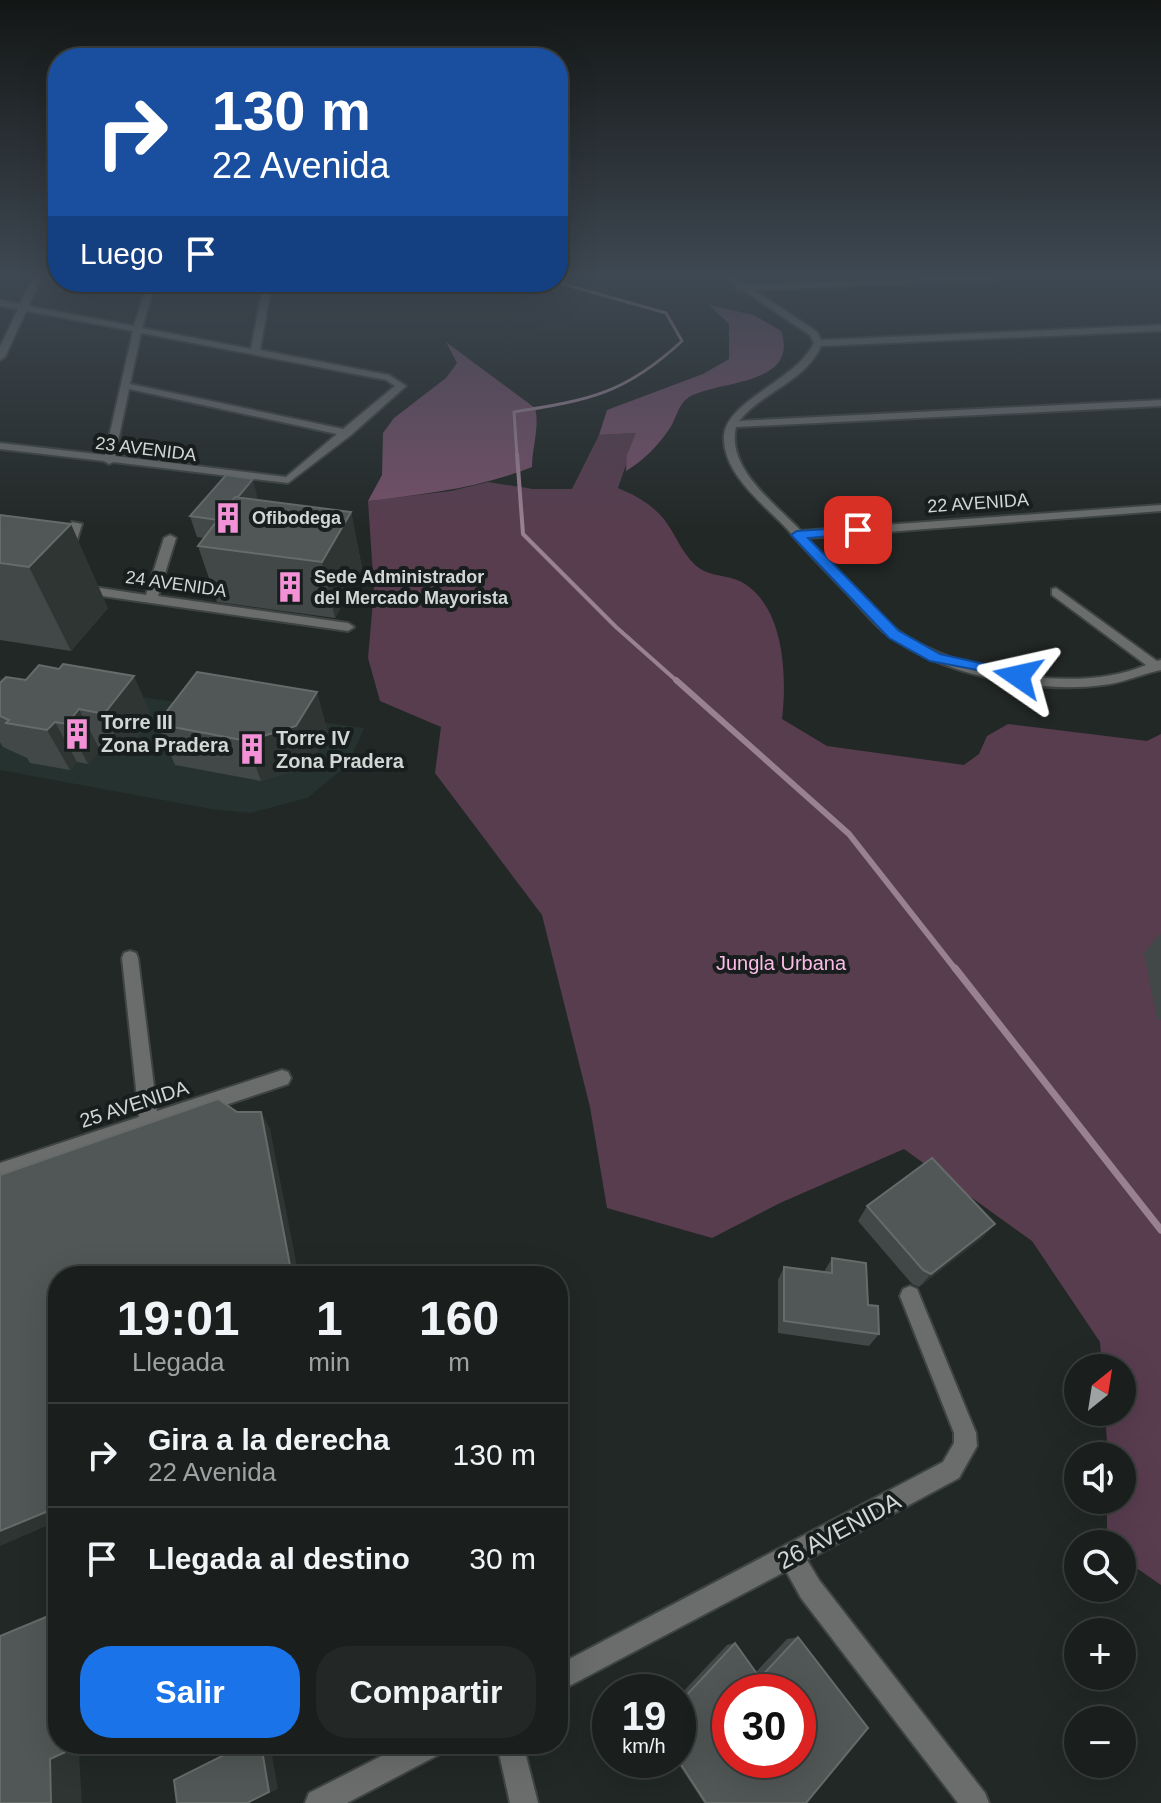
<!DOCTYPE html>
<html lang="es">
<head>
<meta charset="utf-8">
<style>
	body { margin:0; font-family:Helvetica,sans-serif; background:#232725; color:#f1f3f6; height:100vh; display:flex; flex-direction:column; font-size:30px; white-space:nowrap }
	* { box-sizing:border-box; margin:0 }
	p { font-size:26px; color:#9fa2a3 }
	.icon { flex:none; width:44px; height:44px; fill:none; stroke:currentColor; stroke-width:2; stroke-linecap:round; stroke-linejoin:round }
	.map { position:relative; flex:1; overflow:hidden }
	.drawer { position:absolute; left:48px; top:1266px; width:520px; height:488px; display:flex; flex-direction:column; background:#1a1e1c; border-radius:32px; box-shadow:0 8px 32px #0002,0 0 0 2px #383c3b }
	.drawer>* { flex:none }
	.hud { position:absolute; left:48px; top:48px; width:520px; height:244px; border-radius:32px; box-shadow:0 8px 32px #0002,0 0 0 2px #383c3b; background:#1a4fa0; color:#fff; overflow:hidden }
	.needle { width:52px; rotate:30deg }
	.tools { position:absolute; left:1064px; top:1354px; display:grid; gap:16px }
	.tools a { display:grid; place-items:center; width:72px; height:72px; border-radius:50%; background:#1a1e1c; box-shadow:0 8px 32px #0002,0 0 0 2px #383c3b; font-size:40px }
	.speed { position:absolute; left:592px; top:1674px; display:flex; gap:16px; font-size:40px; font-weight:700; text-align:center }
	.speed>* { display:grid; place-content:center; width:104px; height:104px; border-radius:50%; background:#1a1e1c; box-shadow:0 8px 32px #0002,0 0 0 2px #383c3b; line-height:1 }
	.speed small { font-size:20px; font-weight:400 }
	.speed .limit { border:12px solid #d22; background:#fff; color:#111 }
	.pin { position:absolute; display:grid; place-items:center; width:68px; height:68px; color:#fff; margin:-34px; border-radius:16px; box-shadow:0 4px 12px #0006 }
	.me { position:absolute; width:88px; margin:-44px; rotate:281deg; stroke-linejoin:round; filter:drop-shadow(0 0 6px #0008) }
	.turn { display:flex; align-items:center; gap:28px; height:168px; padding:0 32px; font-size:36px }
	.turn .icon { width:104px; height:104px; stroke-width:2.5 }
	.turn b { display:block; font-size:56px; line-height:68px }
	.then { display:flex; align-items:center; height:76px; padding:0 32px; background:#0003; gap:16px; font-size:30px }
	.eta { display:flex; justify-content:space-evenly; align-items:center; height:136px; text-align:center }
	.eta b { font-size:48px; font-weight:600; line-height:56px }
	.cta { display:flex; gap:16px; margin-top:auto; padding:16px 32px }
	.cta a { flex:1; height:92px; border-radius:32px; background:#1a73e8; color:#fff; font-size:32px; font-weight:600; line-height:92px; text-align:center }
	.cta a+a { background:#232725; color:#f1f3f6 }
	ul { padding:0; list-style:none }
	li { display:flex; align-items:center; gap:24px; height:104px; padding:0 32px; border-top:2px solid #383c3b }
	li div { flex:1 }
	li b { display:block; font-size:30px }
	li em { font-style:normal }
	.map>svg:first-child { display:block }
	.built { fill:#25322f }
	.green { fill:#583d4f }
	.forest { fill:#755069 }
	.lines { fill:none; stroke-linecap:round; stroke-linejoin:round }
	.stream-far3 { stroke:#9a8192; stroke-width:3 }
	.stream-far2 { stroke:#9a8192; stroke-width:4 }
	.stream-far1 { stroke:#9a8192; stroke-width:6 }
	.stream { stroke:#9a8192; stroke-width:7 }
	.minor-casing { stroke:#3e4442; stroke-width:4 }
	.minor { fill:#6a6d6c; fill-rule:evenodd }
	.wall { fill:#424847 }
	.shaded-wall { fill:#2f3533 }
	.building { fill:#515756; stroke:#666b6a; stroke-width:2; fill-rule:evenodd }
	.route { fill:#1a73e8; stroke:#114b97; stroke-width:2 }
	.labels { text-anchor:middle; stroke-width:8; stroke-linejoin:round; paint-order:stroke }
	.far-street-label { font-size:18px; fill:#d2d6d5; stroke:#181e1d }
	.far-poi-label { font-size:18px; font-weight:bold; fill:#d2d6d5; stroke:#181e1d; text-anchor:start }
	.poi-label { font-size:20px; font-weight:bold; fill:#d2d6d5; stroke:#181e1d; text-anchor:start }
	.park-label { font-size:20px; fill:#fcbce7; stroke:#181e1d }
	.street-label { font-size:20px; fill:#d2d6d5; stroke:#181e1d }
	.near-street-label { font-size:24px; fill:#d2d6d5; stroke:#181e1d }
</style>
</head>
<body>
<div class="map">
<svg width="1161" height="1803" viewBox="0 0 1161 1803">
	<rect width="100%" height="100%" fill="#222826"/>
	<path class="built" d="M0,678L272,715L364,728L348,765L307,798L250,813L211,809L0,770Z"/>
	<path class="green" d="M637,433L618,488C635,495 651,504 663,518C676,534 682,555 699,568C711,577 732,575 745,584C785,610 787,678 782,719L827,746L964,765L979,754L987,736L1008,724L1147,741L1161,734V1585L1122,1558V1544H1107V1500H1122V1456H1108L1105,1412H1122V1368H1102L1100,1342L1032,1241L904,1149L780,1203L712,1238L607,1208L590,1107L542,915L435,773L441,727L380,701L368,658L374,590L368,501L451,491L488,482L533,489H572L599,435Z"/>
	<path class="forest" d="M709,305L754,315L781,331C800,386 718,380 689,397C678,404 677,417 670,428C658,446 644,460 626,471L627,455L636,433L599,435L607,410L703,374L729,359V324Z
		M446,342L535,408C540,427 532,447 532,467C479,488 425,494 368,501L382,475L383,433L394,418L446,378L457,363Z"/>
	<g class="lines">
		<path class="stream-far3" d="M517,456L514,412C589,400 625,394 682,341L666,313L556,282"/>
		<path class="stream-far2" d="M517,454L523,534L616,627L678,682"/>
		<path class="stream-far1" d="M676,680L849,834L956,970"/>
		<path class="stream" d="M955,968L1161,1230"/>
		<defs>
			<path id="minor" d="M33,278H41L28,306L134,326L148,282H156L142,328L251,349L264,282H272L260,350L389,375L406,386L351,435L288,483L113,462L109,464L104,461L0,449V443L105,455L133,331L26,311L5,357L0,360V347L18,309L0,306V300L20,304ZM141,333L386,380L395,386L343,429L130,384ZM129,389L337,434L286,477L115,456Z
				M726,278H735L746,285L941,278H999L995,280L754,290L817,332L821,340L1161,325V331L821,346C805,382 763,391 739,421L1161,400V406L736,427C726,469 776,504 801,531L1161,505V511L807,538C826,559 847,579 867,600C877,610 886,622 897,630C958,673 1077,695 1146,665L1052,595V589L1056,588L1157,661L1161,660V670C1141,674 1123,683 1103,685C1037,694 942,675 888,635C875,626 865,612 854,601C832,577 808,554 788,530C765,505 723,475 724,437C725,401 796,381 814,343L810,335L743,290H737V286Z
				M72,522L82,524L74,550L68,553L62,550Z
				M170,535L176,538L158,596L348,623L354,627L348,631L81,593L75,589L81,585L146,595L164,538Z
				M130,951L136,953L138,958L157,1111L282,1070L288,1072L291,1078L288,1084L0,1181V1163L139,1117L122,958L124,953Z
				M910,1286L917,1289L976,1433L977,1446L959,1478L807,1560L819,1580L985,1793L989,1803H958L801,1598L786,1571L558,1692V1665L943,1462L954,1443V1433L900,1296L903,1289Z
				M405,1744H446L442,1753L347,1803H305L309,1793Z
				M497,1744H523L538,1803H510Z"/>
		</defs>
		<use href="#minor" class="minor-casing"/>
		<use href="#minor" class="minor"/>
	</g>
	<path class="wall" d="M258,500L351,512L362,568L335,618L217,602L198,546L204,538L197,537L190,516Z
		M0,515L108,608L71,651L0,640Z
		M0,683L152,717L124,754L100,750L88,764L77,762L70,770L30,763L27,758L3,747L0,742Z
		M157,724L328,732L308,766L261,781L175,765Z
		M1160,934H1161V1020L1157,1019L1144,953Z
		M867,1206L995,1224L982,1238L919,1287L912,1284L858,1221Z
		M832,1258L868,1305L879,1334L869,1346L778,1333V1280L784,1267L824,1272Z
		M798,1637L806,1803H704L676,1760H678V1716L682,1712L678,1706V1697L727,1645L735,1643L756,1672L787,1639Z"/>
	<path class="shaded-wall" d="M253,479L258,500L219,520Z
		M351,512L362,568L335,618L322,562Z
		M71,524L108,608L71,651L29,567Z
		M134,676L152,717L124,754L104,714Z
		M317,692L328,732L308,766L261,781L247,741Z
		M79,709L100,750L88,764L67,724Z
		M55,722L77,762L70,770L47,730Z
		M261,1112L270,1129L299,1276H292Z
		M995,1224L982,1238L919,1287L931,1274Z
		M58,1507V1521L0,1546V1531Z
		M83,1744H102L79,1754L82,1803H51L50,1759Z
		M261,1744H270L278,1789L247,1803Z"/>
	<path class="building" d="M226,475L253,479L238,497H235L218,520L190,516Z
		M235,497L351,512L322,562L198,546Z
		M0,515L71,524L29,567L0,563Z
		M63,664L134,676L104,714L79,709L67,724L55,722L47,730L6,723L9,720L0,716V683L6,677L26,680L39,665L59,669Z
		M197,672L317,692L296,726L247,741L157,724Z
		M218,1099L237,1112H261L292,1276H58V1507L0,1531V1175Z
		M932,1158L995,1224L931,1274L923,1270L867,1206Z
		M832,1258L866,1263L868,1305L878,1306L879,1334L784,1321V1267L832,1273Z
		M58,1612V1744H83L50,1759L51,1803H0V1636Z
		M798,1637L868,1728L806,1803H706L678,1760V1724L688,1714L680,1702L735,1643L760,1678ZM730,1692H798V1760H730Z
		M246,1744H261L269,1792L247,1803H177L174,1780Z"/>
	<linearGradient id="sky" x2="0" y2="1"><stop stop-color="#131615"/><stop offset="0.52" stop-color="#3e4852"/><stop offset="1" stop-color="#3e4852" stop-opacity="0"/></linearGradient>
	<rect width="1161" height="530" fill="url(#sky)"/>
	<path class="route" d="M858,527L864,530L863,533L808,538L899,631L940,654L1024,673V679L930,661L889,638L791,535L797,531Z"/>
	<defs>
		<symbol id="building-bare" viewBox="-9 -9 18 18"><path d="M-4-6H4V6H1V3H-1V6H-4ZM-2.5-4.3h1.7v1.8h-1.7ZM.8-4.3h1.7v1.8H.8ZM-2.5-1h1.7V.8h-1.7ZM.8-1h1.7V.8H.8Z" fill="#f391d6" stroke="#181e1d" stroke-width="2.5" paint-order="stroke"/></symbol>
	</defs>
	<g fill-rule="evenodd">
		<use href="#building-bare" x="206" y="496" width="44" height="44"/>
		<use href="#building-bare" x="268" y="565" width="44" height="44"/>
		<use href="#building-bare" x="55" y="712" width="44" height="44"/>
		<use href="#building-bare" x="230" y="727" width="44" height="44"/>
	</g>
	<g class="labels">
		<g class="far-street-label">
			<text transform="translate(146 449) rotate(7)" y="6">23 AVENIDA</text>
			<text transform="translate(978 503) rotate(-4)" y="6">22 AVENIDA</text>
			<text transform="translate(176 584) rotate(8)" y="6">24 AVENIDA</text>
		</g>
		<g class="far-poi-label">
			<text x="252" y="524">Ofibodega</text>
			<text x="314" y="583">Sede Administrador<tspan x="314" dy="21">del Mercado Mayorista</tspan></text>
		</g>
		<g class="poi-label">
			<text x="101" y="729">Torre III<tspan x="101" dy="23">Zona Pradera</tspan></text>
			<text x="276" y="745">Torre IV<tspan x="276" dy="23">Zona Pradera</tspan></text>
		</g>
		<g class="park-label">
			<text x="781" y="970">Jungla Urbana</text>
		</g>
		<g class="street-label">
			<text transform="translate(134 1104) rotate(-18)" y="7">25 AVENIDA</text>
		</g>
		<g class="near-street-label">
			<text transform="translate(839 1531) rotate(-28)" y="8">26 AVENIDA</text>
		</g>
	</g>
</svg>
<div class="tools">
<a><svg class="needle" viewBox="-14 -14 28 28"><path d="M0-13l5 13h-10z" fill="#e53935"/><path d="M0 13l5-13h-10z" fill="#9fa2a3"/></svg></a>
<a><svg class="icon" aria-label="sound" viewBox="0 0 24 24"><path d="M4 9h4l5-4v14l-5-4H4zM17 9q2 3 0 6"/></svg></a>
<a><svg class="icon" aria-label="search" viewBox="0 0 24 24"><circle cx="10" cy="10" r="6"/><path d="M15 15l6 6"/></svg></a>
<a>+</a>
<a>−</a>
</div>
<div class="speed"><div>19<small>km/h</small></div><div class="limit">30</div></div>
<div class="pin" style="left:858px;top:530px;background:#d93025"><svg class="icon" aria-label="arrive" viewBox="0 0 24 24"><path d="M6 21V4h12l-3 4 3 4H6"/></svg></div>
<svg class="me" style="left:1018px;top:676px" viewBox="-20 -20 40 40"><path d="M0-17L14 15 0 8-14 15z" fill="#1a73e8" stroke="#fff" stroke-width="4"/></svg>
<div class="hud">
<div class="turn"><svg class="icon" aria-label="right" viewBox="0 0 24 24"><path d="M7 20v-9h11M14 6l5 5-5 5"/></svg><div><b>130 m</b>22 Avenida</div></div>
<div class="then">Luego<svg class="icon" aria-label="arrive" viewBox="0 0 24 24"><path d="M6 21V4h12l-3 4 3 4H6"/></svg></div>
</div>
<section class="drawer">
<div class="eta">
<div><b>19:01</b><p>Llegada</p></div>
<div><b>1</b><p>min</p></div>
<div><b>160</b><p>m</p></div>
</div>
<ul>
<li><svg class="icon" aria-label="right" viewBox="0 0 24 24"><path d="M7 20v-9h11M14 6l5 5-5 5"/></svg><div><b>Gira a la derecha</b><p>22 Avenida</p></div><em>130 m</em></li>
<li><svg class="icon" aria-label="arrive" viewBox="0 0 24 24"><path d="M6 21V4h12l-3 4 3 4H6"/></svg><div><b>Llegada al destino</b></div><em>30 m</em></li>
</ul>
<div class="cta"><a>Salir</a><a>Compartir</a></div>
</section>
</div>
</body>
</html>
